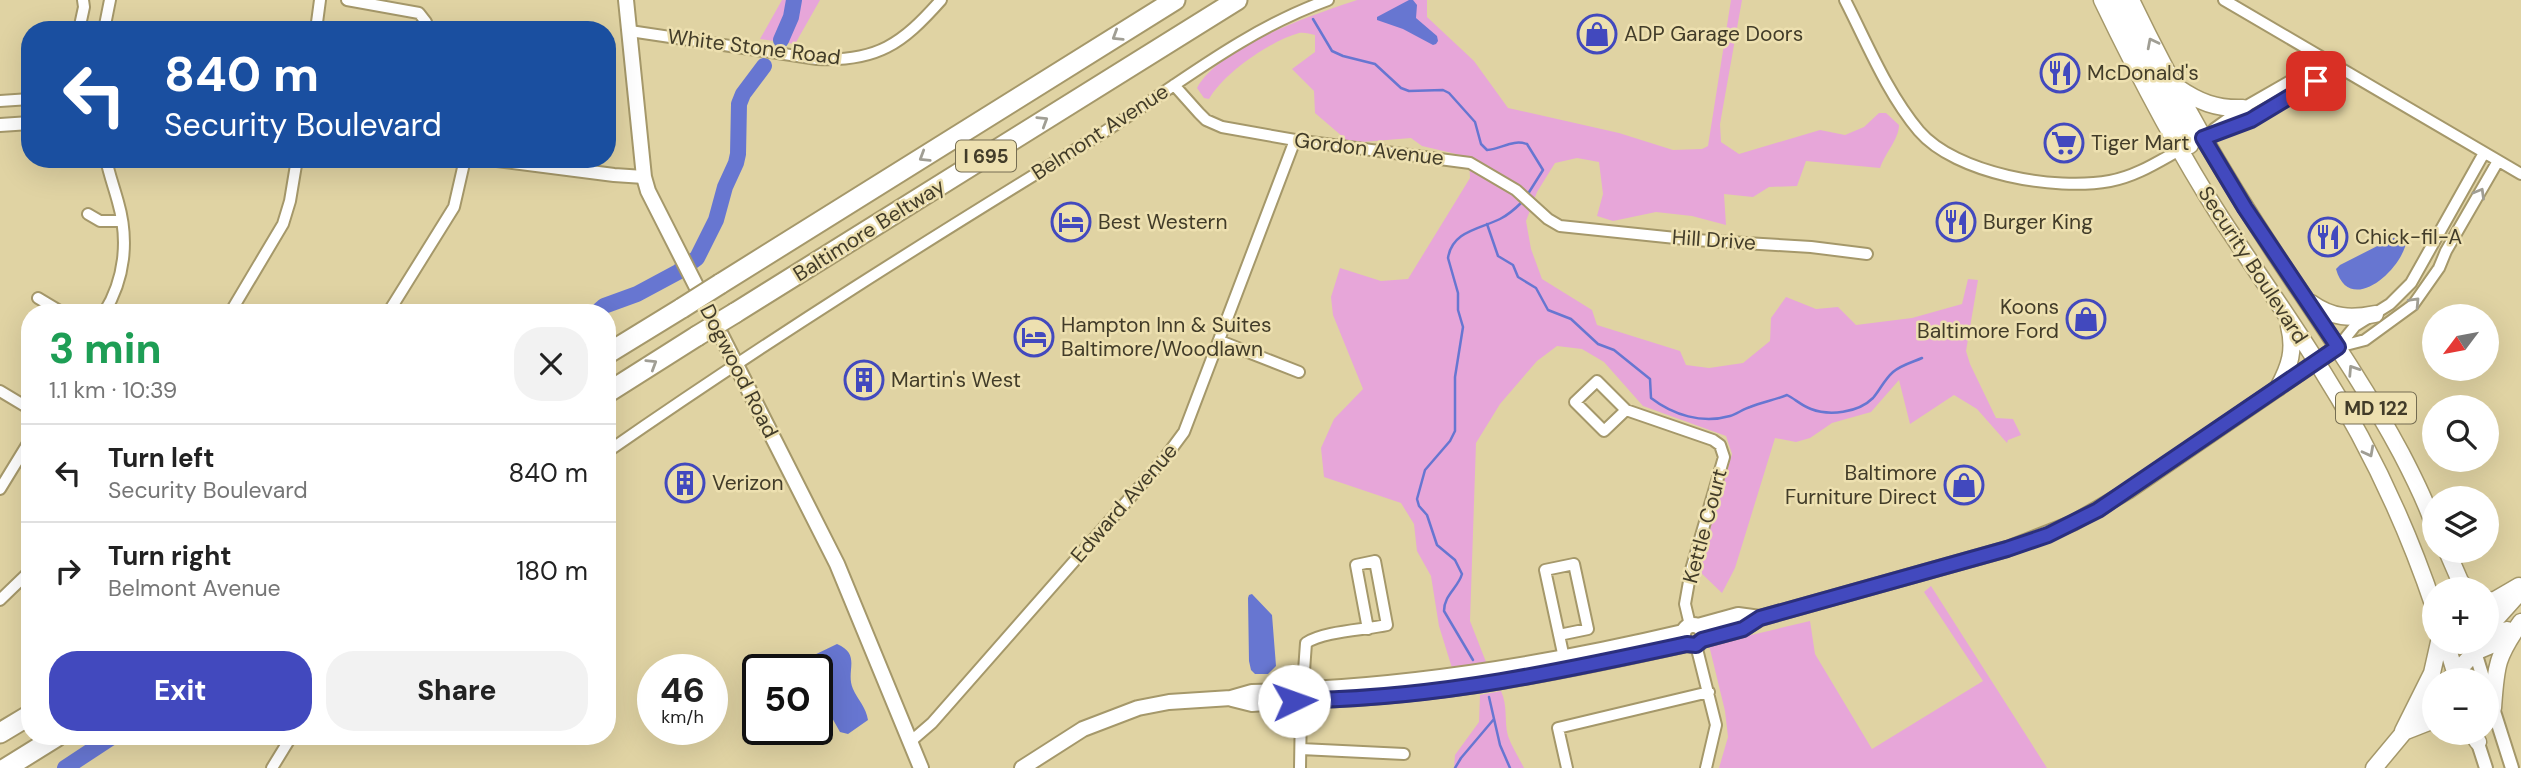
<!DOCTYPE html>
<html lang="en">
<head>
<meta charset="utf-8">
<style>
	body { margin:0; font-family:"DM Sans",sans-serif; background:#f2f2f2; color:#222; height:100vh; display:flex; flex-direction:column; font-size:26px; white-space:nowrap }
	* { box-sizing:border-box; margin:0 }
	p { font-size:23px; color:#767676 }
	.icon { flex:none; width:38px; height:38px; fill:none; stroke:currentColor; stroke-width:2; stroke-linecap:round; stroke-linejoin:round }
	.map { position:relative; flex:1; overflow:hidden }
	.side { position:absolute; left:21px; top:304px; width:595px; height:441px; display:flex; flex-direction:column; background:#fff; border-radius:28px; box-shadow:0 7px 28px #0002 }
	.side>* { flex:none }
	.banner { position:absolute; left:21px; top:21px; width:595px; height:147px; border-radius:28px; box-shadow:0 7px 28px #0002; background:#1a4fa0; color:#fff; overflow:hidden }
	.needle { width:46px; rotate:238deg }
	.controls { position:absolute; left:2422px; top:304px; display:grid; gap:14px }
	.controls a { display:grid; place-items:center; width:77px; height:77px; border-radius:50%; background:#fff; box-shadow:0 7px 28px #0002; font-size:35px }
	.speed { position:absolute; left:637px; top:654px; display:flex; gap:14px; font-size:35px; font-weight:700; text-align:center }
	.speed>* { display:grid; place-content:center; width:91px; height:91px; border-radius:50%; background:#fff; box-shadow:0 7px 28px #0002; line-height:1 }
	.speed small { font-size:18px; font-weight:400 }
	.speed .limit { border:4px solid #111; border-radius:10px; background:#fff; color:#111 }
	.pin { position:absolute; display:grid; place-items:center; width:60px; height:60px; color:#fff; margin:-30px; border-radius:14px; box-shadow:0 4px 10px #0006 }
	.me { position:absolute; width:77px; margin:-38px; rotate:87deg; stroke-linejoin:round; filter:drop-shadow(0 0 5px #0008) }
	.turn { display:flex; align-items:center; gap:24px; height:147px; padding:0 28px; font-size:32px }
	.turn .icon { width:91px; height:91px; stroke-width:2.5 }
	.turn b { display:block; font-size:49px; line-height:60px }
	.round { display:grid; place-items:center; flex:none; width:74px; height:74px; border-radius:28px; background:#f2f2f2 }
	.overview { display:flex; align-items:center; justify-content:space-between; height:119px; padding:0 28px }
	h1 { font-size:42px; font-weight:800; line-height:52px; color:#1e9e55 }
	.action { display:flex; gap:14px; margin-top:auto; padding:14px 28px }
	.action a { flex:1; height:80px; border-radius:28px; background:#4249be; color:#fff; font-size:28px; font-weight:800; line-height:80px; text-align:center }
	.action a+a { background:#f2f2f2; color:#222 }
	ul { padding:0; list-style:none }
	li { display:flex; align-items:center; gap:21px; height:98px; padding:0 28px; border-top:2px solid #e0e0e0 }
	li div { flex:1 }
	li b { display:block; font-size:26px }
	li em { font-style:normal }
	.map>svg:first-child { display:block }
	.green { fill:#e7a6d9 }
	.water { fill:#6776d1 }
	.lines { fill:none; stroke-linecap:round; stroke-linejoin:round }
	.stream { stroke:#6776d1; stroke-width:2.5 }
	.river { stroke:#6776d1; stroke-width:16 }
	.minor-casing { stroke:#a5986a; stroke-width:14 }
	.tertiary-casing { stroke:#a5986a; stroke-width:16 }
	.secondary-casing { stroke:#a5986a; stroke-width:18 }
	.primary-casing { stroke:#a5986a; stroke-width:19 }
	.motorway-casing { stroke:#a5986a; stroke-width:23 }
	.minor { stroke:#fff; stroke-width:10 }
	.tertiary { stroke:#fff; stroke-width:12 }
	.secondary { stroke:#fff; stroke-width:14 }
	.primary { stroke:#fff; stroke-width:16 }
	.motorway { stroke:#fff; stroke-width:19 }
	.motorway-bridge-casing { stroke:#a5986a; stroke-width:23; stroke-linecap:butt }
	.motorway-bridge { stroke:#fff; stroke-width:19 }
	.oneway { stroke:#a09e94 }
	.route-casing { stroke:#2b2f7c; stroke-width:18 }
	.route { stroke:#4249be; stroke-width:12 }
	.labels { text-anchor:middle; stroke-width:5; stroke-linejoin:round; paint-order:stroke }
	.shield { fill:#ede0b0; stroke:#756d52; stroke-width:2 }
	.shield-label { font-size:19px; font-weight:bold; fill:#423c29 }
	.poi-label { font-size:21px; fill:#423c29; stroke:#ede0b0; text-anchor:start }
	.street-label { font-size:21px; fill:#423c29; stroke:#ede0b0 }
</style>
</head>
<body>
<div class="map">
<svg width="2521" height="768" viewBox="0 0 2521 768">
	<rect width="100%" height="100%" fill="#e0d3a3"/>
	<path class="green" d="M782,0H820L795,44L760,39Z
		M1357,0H1427V17L1474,61L1508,108L1619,133L1673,150L1702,149L1708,146L1731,0H1742L1720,124L1721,142L1739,154L1820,130L1845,135L1864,127L1879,113H1886L1899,125C1899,139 1885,153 1880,168L1806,161L1797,186L1769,187L1753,197L1724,194L1726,225L1692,216L1656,212L1613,221L1597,216L1603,194L1599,162L1577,158L1555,163L1537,192L1526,221L1531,249L1542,279L1592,310L1597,325L1680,351L1686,365L1709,368L1743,363L1770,341L1771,318L1786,297L1816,309L1838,307L1856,325L1912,318L1962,304L1968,279L1978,280L1966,351L1970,364L1996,418L2013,419L2021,435L2008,440L2007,443L1977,409L1954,395L1910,424L1899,380L1871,412L1832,423L1810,438L1796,442L1775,438L1735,568L1722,593L1698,570L1732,454L1726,436L1643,406L1604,362L1582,349L1557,346L1537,361L1500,404L1476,443L1470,621L1486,662L1452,668L1439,626L1431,576L1417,551L1414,524L1401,503L1324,477L1321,448L1334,419L1363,389L1333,315L1331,297L1340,268L1381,281L1408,279L1470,178L1469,157L1422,146L1411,138L1350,143L1315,113L1314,91L1292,69L1315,52V35C1310,34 1304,32 1299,33C1270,41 1224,73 1209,99L1204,98L1197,88C1220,46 1312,15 1357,0Z
		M1931,586L2047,768H1719L1728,737L1725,711L1709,645L1810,621L1815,654L1872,749L1983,681L1924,592Z
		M1501,691C1508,706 1504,721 1508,736C1512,747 1519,758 1524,768H1454L1455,755L1479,722L1480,695Z"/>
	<path class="water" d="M1409,0H1413L1417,5L1416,18L1437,36L1438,41L1436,44L1433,45L1403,29L1377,20V17Z
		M2401,234H2406C2413,259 2351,322 2336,269L2340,265Z
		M1252,594L1272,615L1276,666L1268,674H1255L1251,670L1249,661L1248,598L1249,595Z
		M837,644C862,655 845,671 853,689C858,700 866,707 868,720L848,734L840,732L817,691V670H806L804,664L808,658Z"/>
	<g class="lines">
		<path class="stream" d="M1313,19L1332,51L1343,56L1375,64L1401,88L1409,91L1443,90L1449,93L1475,122L1481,144L1487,150C1502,149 1512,139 1527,144L1543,170L1526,197
			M1487,224L1498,256L1513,265L1518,277L1536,288L1548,310L1571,319L1598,344L1614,350L1650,379L1651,398C1673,415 1702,424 1730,416C1737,414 1743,409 1750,407C1762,402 1775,400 1787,395C1795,399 1802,406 1811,409C1829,416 1858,413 1873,398C1880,390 1884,380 1893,372C1901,365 1913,362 1922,358
			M1473,660L1444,611C1444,595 1458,588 1462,574L1455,560L1437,545L1427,515L1419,506L1417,499L1425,470L1450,441L1455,431V377L1463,327L1458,310V293L1448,258C1452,231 1480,229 1500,219C1508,215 1516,208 1522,202
			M1489,697L1500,745L1510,768
			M1455,768L1461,758L1494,719"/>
		<path class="river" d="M781,40L791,17L794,0
			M596,313L604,306L637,294L678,272L697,258L716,220L725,187L736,163L738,154L739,104L743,94L764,66
			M65,768L112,737"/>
		<defs>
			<path id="minor" d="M347,0L419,13L426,22V30
				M1845,0C1867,43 1887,93 1919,131C1956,174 2055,191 2110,181C2137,176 2159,161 2183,148
				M2224,0L2521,174
				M79,30L84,7L83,0
				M104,30L110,0
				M316,30L320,0
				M630,31L817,59C877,62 902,44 941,0
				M1174,85L1199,113L1206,120L1222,127L1295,140L1470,163L1516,190L1548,219L1560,226L1695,240L1811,247L1867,254
				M0,101L30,99
				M2214,129L2243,108L2325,61
				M2201,139L2251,120L2337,68
				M88,214L100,221H122
				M38,298L63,313
				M104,313C125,279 129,240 118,202C114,187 109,174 106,159
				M230,313L283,224L290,201L297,159
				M388,313L454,207L465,159
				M1220,341L1299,372
				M2338,347L2365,340L2413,305L2439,268L2446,251L2498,161
				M2338,347L2355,326L2390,304L2411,283L2484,153
				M0,391L30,409
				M1626,410L1604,431L1575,402L1597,381L1626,410L1713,440L1720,445L1724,457L1691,570L1685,604L1690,625
				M607,452C768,340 934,236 1101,134C1175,87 1244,30 1328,0
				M0,489L30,440
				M0,600L30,571
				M1559,635L1588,629L1574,564L1545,570L1564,658
				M1696,645L1716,725L1706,768
				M1303,685L1306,643C1324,631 1365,630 1387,625L1375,561L1356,565L1368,629
				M910,742L932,723L1164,459L1184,432L1295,140
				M1301,749L1404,754
				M272,768L291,737
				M1300,768L1301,706
				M1567,768L1558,728L1709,692"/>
			<path id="tertiary" d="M0,125L30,123
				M489,159L614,175L644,177
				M2475,652L2484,681
				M2491,702L2512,768
				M2475,734L2486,768"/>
			<path id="secondary" d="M626,0L644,177L648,191L837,564L921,768
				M1683 635a10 10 0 1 1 20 0a10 10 0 1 1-20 0Z
				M1698,626L1738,615L1760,618
				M1702,640L1743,629L1760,618L2007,549L2073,523L2128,491L2338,347
				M1293 696a10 10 0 1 1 20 0a10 10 0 1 1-20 0Z
				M1311,689C1437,682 1560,661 1683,632
				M1232,699L1252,704L1294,701
				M1313,700C1443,696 1561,672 1687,644
				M1022,768L1083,729L1138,708L1169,702L1231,698L1252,692L1294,691"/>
			<path id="primary" d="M2102,0C2138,75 2176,148 2221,218C2253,267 2287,314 2318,364C2367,441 2405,521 2434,607
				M2116,0L2190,145
				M2131,0C2173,88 2222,173 2276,255C2319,320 2364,384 2401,453C2413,476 2426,501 2434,526
				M2177,87C2199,102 2216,109 2243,108
				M2311,303C2332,318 2351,319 2375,314
				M2278,388C2290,366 2295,350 2289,326
				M2447,551L2460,581L2467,590
				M2487,601L2495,600L2519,586
				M2487,629L2521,591
				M2446,642L2455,672
				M2475,652L2494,644L2507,630
				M2448,681L2475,652L2479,644
				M2493,708C2496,666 2496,657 2521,622
				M2403,731L2432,673L2439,642
				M2406,731L2434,720
				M2472,733L2478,742
				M2374,768L2434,696"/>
			<path id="motorway" d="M720,284L1175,0
				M735,313L1237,0
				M607,354L682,308
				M607,393L697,336
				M0,733L30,715
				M6,768L56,737"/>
		</defs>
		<use href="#minor" class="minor-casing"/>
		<use href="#tertiary" class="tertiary-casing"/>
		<use href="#secondary" class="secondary-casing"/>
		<use href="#primary" class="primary-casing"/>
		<use href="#motorway" class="motorway-casing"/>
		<use href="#minor" class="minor"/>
		<use href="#tertiary" class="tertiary"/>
		<use href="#secondary" class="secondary"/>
		<use href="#primary" class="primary"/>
		<use href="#motorway" class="motorway"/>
		<defs>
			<path id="motorway-bridge" d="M682,308L720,284
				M697,336L735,313"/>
		</defs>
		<use href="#motorway-bridge" class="motorway-bridge-casing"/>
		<use href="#motorway-bridge" class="motorway-bridge"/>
	</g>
	<defs><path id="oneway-chevron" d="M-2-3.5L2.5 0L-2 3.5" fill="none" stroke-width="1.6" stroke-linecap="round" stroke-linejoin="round" transform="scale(1.75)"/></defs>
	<g class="oneway">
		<use href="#oneway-chevron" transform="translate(1117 36) rotate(148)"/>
		<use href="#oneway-chevron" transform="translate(2152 43) rotate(-117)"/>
		<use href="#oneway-chevron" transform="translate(1043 121) rotate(-32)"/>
		<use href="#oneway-chevron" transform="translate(924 157) rotate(148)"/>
		<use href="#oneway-chevron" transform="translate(2480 193) rotate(-60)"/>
		<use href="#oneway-chevron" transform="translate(2415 302) rotate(-47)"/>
		<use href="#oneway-chevron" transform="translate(652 364) rotate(-32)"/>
		<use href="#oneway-chevron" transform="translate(2353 370) rotate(-123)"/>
		<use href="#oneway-chevron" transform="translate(2369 452) rotate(62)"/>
	</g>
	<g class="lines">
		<defs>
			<path id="route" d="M1294,701L1298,705L1305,706L1313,700C1442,697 1562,671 1687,644L1696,645L1702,640L1743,629L1760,618L2007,549L2048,535L2098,510L2338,347L2245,208L2203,138L2251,120L2316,81"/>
		</defs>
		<use href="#route" class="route-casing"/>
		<use href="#route" class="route"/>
	</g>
	<defs>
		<symbol id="shop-ring" viewBox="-11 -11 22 22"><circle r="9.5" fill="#ede0b0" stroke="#4249be" stroke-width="1.5"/><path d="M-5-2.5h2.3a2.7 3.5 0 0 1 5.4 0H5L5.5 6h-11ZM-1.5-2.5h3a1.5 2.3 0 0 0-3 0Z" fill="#4249be"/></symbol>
		<symbol id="restaurant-ring" viewBox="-11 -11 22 22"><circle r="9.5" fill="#ede0b0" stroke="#4249be" stroke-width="1.5"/><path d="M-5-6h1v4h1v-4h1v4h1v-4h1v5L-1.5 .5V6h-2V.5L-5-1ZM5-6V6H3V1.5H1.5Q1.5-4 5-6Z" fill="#4249be"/></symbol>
		<symbol id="supermarket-ring" viewBox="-11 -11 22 22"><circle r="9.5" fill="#ede0b0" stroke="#4249be" stroke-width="1.5"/><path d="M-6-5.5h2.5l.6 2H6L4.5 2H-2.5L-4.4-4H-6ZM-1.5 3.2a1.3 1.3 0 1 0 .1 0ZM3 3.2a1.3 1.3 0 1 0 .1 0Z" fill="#4249be"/></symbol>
		<symbol id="hotel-ring" viewBox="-11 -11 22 22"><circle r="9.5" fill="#ede0b0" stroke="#4249be" stroke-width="1.5"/><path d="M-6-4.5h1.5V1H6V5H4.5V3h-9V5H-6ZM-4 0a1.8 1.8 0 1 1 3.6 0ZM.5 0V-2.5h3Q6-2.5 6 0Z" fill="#4249be"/></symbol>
		<symbol id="building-ring" viewBox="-11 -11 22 22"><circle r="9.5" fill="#ede0b0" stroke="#4249be" stroke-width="1.5"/><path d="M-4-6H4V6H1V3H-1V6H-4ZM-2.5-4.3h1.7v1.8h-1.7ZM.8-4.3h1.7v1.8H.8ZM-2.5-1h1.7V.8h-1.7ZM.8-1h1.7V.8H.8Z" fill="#4249be"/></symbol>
	</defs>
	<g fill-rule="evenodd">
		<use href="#shop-ring" x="1575" y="12" width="44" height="44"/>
		<use href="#restaurant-ring" x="2038" y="51" width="44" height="44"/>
		<use href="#supermarket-ring" x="2042" y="121" width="44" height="44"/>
		<use href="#hotel-ring" x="1049" y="200" width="44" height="44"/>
		<use href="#restaurant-ring" x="1934" y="200" width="44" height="44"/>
		<use href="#restaurant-ring" x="2306" y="215" width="44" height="44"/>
		<use href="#shop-ring" x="2064" y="297" width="44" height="44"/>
		<use href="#hotel-ring" x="1012" y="315" width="44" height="44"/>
		<use href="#building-ring" x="842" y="358" width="44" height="44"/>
		<use href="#building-ring" x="663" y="461" width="44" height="44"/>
		<use href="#shop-ring" x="1942" y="463" width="44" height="44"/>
	</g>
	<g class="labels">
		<g class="shield">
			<rect x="956" y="140.5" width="60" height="31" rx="5"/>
			<rect x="2336" y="392.5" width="80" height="31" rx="5"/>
		</g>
		<g class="shield-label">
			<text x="986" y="163">I 695</text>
			<text x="2376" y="415">MD 122</text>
		</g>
		<g class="poi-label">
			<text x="1624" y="41">ADP Garage Doors</text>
			<text x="2087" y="80">McDonald's</text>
			<text x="2091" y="150">Tiger Mart</text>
			<text x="1098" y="229">Best Western</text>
			<text x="1983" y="229">Burger King</text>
			<text x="2355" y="244">Chick-fil-A</text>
			<text x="2059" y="314" text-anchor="end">Koons<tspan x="2059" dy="24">Baltimore Ford</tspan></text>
			<text x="1061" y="332">Hampton Inn &amp; Suites<tspan x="1061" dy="24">Baltimore/Woodlawn</tspan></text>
			<text x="891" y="387">Martin's West</text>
			<text x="1937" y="480" text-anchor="end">Baltimore<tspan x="1937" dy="24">Furniture Direct</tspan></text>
			<text x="712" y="490">Verizon</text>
		</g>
		<g class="street-label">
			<text transform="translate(754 47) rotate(7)" y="7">White Stone Road</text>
			<text transform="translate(1100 132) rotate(-33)" y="7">Belmont Avenue</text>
			<text transform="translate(1369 149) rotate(7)" y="7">Gordon Avenue</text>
			<text transform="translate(869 230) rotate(-32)" y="7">Baltimore Beltway</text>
			<text transform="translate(1714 240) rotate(4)" y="7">Hill Drive</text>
			<text transform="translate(2253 265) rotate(57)" y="7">Security Boulevard</text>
			<text transform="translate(739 371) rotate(63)" y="7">Dogwood Road</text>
			<text transform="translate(1124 503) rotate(-49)" y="7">Edward Avenue</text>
			<text transform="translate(1705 526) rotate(-75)" y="7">Kettle Court</text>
		</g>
	</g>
</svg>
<div class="controls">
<a><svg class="needle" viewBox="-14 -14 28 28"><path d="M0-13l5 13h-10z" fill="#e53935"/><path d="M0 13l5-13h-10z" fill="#767676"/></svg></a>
<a><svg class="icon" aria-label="search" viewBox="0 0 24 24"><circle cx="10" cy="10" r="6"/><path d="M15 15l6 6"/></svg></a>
<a><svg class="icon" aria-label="layers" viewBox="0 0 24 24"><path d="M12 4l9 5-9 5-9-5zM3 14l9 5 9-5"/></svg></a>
<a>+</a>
<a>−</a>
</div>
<div class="speed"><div>46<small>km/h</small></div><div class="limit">50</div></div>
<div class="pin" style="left:2316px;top:81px;background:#d93025"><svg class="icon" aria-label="arrive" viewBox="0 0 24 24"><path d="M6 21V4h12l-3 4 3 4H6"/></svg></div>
<svg class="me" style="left:1294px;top:701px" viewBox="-20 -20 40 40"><circle r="19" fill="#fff"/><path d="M0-13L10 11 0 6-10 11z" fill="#4249be"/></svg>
<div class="banner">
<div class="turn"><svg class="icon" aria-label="left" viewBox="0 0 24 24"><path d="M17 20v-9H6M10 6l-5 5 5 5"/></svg><div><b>840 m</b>Security Boulevard</div></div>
</div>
<section class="side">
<div class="overview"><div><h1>3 min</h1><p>1.1 km · 10:39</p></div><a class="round"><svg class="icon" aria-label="close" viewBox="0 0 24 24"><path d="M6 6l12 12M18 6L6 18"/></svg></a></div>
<ul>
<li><svg class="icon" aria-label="left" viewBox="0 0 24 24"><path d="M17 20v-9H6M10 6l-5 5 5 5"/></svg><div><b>Turn left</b><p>Security Boulevard</p></div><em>840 m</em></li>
<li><svg class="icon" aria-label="right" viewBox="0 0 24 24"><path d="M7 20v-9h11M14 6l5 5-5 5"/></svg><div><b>Turn right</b><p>Belmont Avenue</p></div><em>180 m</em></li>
</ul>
<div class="action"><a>Exit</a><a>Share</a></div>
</section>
</div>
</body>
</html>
